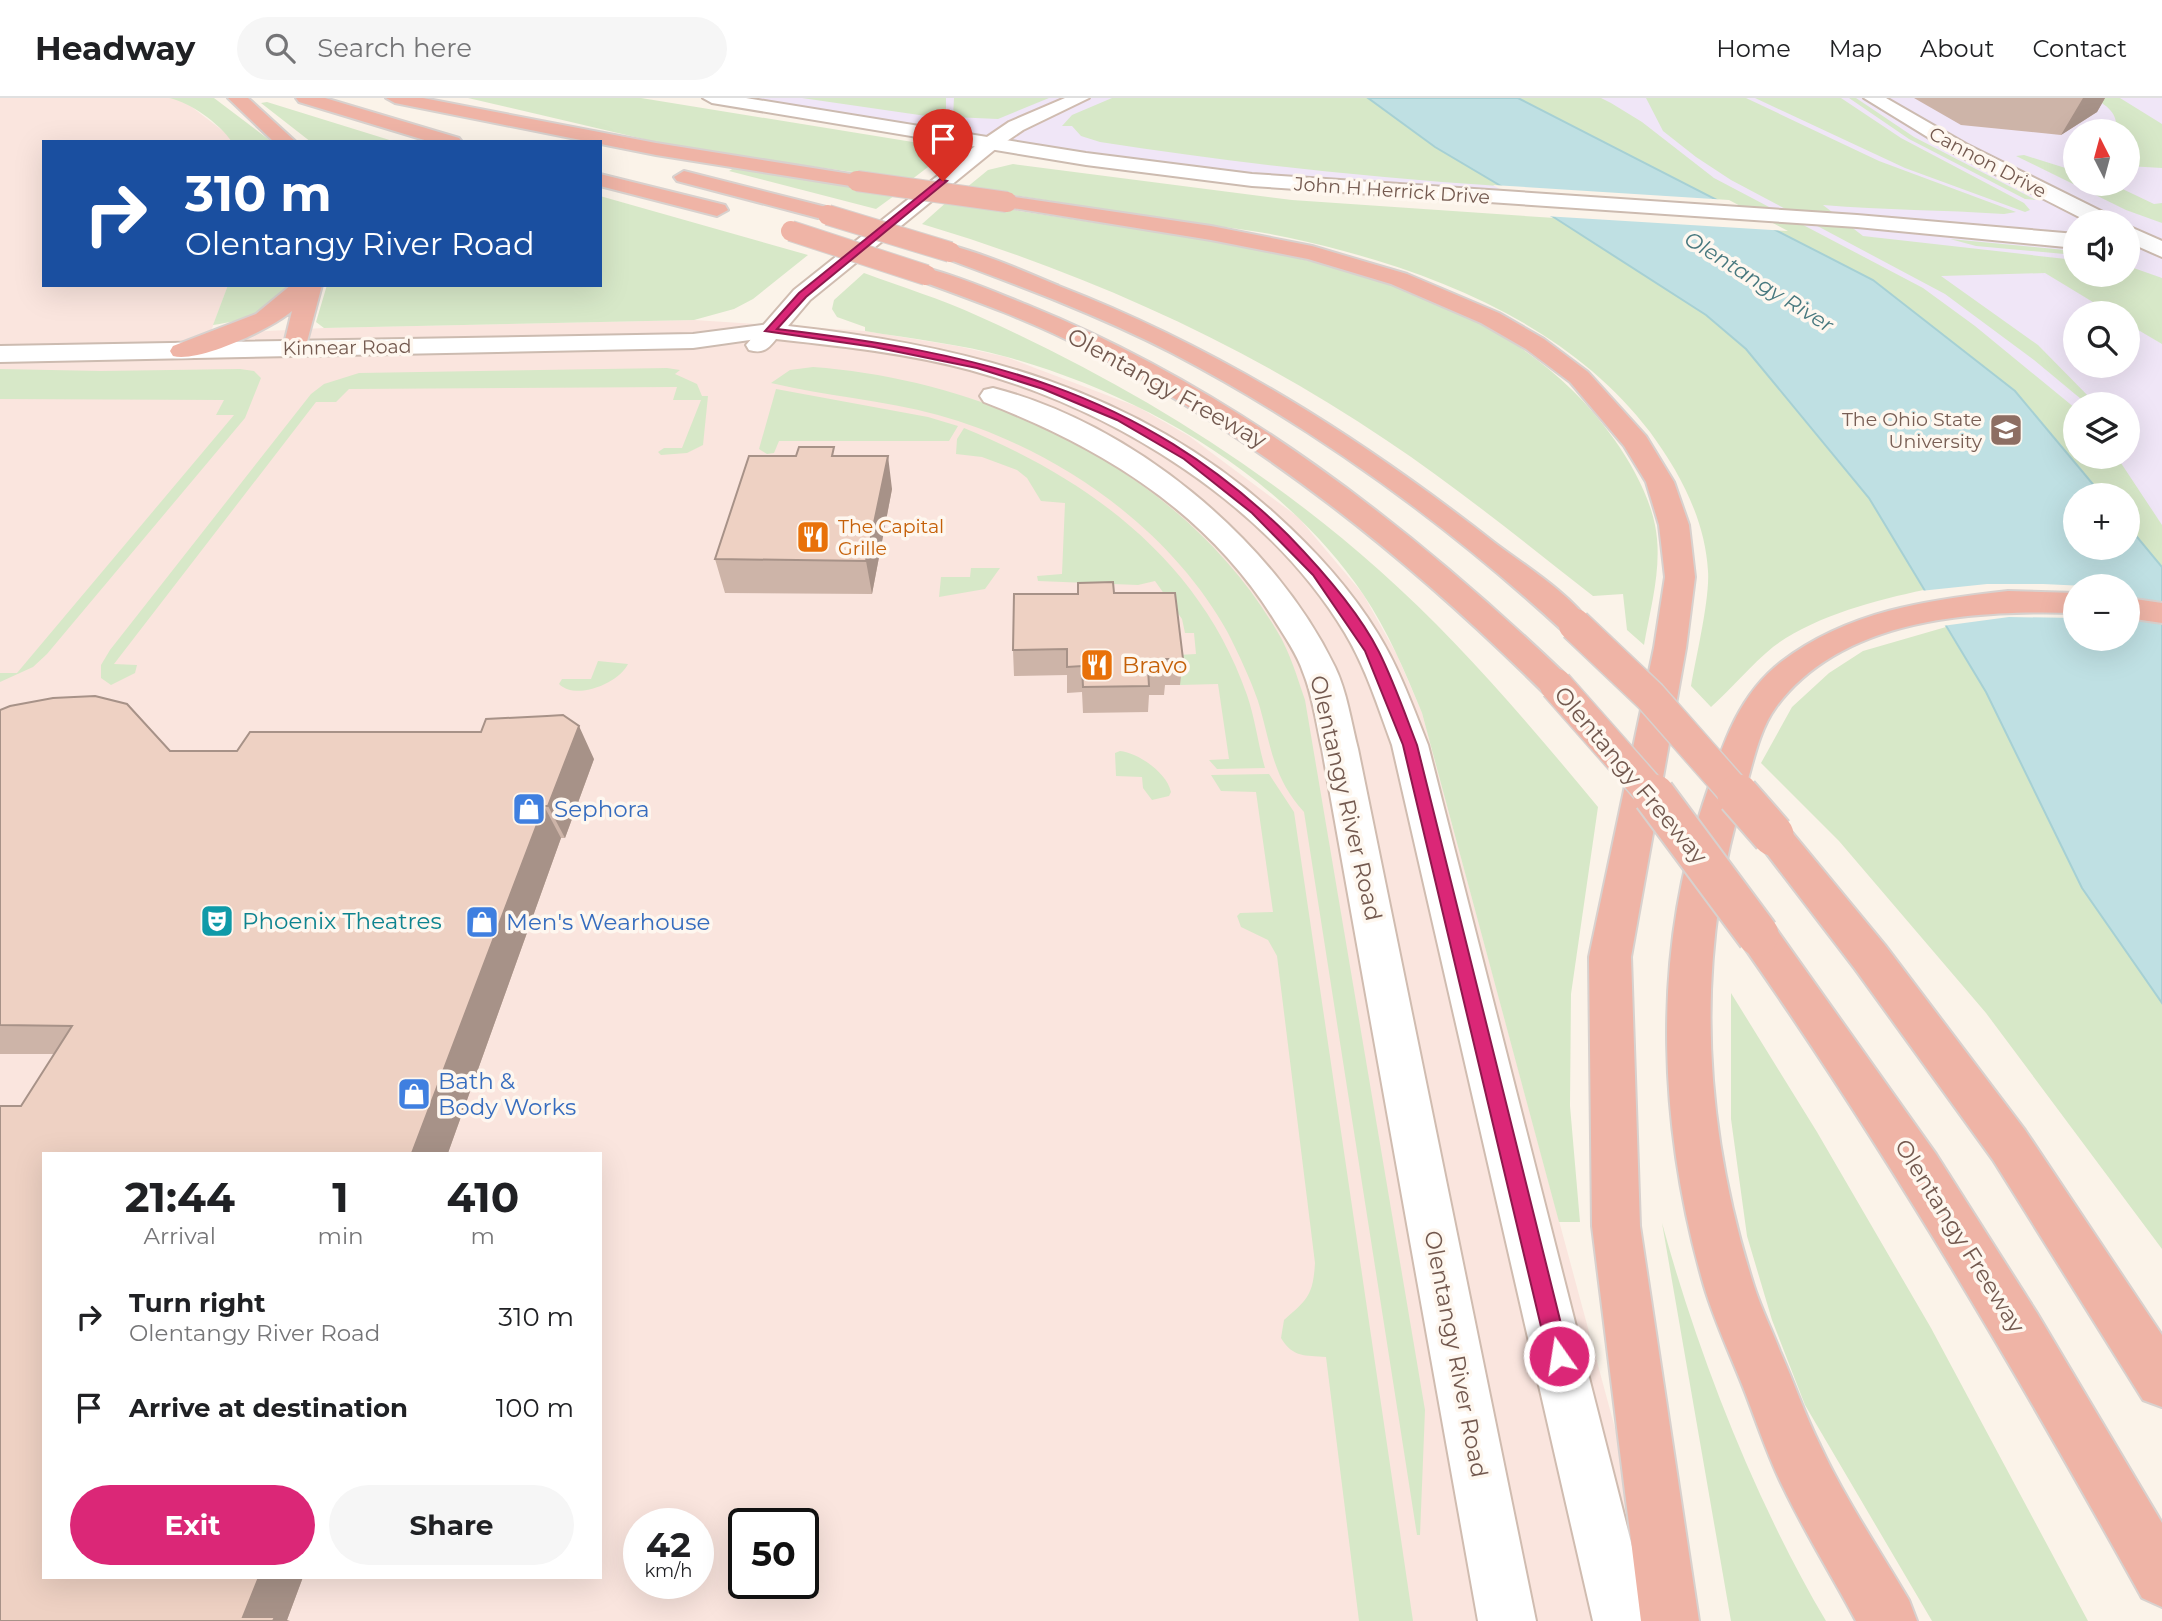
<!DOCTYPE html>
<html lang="en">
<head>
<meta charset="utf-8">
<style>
	body { margin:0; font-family:Montserrat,sans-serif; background:#f6f6f6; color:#202124; height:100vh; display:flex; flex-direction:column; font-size:26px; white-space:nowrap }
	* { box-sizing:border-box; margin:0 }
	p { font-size:23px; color:#757577 }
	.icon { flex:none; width:38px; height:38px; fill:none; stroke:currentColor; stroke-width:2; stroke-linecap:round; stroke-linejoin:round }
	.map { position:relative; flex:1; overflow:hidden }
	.sheet { position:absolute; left:42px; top:1054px; width:560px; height:427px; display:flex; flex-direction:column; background:#fff; border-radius:0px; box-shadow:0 7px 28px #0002 }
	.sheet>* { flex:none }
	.guide { position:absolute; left:42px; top:42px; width:560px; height:147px; border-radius:0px; box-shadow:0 7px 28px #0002; background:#1a4fa0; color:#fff; overflow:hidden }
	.needle { width:46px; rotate:354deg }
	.buttons { position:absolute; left:2063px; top:21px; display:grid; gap:14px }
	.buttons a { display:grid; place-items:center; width:77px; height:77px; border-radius:50%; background:#fff; box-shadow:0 7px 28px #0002; font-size:35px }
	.speed { position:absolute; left:623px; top:1410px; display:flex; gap:14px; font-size:35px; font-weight:700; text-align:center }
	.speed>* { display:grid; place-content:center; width:91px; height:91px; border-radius:50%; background:#fff; box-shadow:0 7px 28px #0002; line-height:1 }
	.speed small { font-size:18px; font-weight:400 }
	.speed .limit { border:4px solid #111; border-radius:10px; background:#fff; color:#111 }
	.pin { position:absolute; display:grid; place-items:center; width:60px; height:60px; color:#fff; margin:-72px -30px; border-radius:50% 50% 50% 0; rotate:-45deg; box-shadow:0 0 7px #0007 }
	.pin .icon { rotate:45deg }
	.me { position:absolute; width:77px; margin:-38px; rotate:347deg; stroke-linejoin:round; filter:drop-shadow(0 0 5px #0008) }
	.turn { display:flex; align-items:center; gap:24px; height:147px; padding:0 28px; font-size:32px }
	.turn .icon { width:91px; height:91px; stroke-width:2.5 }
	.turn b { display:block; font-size:49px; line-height:60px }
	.eta { display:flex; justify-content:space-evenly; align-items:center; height:119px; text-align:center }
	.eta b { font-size:42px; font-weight:700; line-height:49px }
	.cta { display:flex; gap:14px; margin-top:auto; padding:14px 28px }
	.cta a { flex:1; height:80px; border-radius:42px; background:#db2777; color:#fff; font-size:28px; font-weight:700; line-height:80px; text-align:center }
	.cta a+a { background:#f6f6f6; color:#202124 }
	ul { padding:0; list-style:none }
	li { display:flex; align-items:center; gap:21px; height:91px; padding:0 28px }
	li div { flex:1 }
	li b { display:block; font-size:26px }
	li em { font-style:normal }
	header { display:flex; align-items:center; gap:42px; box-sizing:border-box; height:98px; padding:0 35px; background:#fff; border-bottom:2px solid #e0e0e0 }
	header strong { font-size:33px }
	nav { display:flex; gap:38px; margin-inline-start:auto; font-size:24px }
	.search { width:490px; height:63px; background:#f6f6f6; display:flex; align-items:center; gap:18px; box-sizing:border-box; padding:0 24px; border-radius:38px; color:#757577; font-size:26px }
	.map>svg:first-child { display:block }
	.commercial { fill:#fae5de; fill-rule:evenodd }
	.education { fill:#f0e6f7; fill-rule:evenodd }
	.green { fill:#d7e8c8 }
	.water { fill:#bfe0e3; stroke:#a6d0d4; stroke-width:2; fill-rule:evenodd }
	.pier { fill:#fbf3e9 }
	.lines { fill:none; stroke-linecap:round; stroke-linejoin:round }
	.tertiary-casing { stroke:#ccbbb0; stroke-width:4 }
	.secondary-casing { stroke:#d0bcb0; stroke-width:4 }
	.motorway-casing { stroke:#d8d1ce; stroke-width:4 }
	.tertiary { fill:#fff; fill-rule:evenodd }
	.secondary { fill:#fff; fill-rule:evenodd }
	.motorway { fill:#efb4a6; fill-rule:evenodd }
	.motorway-bridge-far2-casing { stroke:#d8d1ce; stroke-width:22; stroke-linecap:butt }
	.motorway-bridge-far1-casing { stroke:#d8d1ce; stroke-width:35; stroke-linecap:butt }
	.motorway-bridge-casing { stroke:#d8d1ce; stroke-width:45; stroke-linecap:butt }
	.motorway-bridge-far2 { stroke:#efb4a6; stroke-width:20 }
	.motorway-bridge-far1 { stroke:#efb4a6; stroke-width:32 }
	.motorway-bridge { stroke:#efb4a6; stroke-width:41 }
	.wall { fill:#cdb4a8 }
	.shaded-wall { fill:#a79288 }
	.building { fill:#eed1c3; stroke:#a79288; stroke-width:2 }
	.route { fill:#db2777; stroke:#8e194d; stroke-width:2 }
	.labels { text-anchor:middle; stroke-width:7; stroke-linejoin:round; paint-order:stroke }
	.far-street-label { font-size:19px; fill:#73594f; stroke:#fef7ef }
	.far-education-label { font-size:19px; fill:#785e54; stroke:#fef7ef; text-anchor:end }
	.far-food-label { font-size:19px; fill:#c56008; stroke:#fef7ef; text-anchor:start }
	.far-water-label { font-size:21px; font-style:italic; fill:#47787e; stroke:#fef7ef }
	.street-label { font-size:23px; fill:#73594f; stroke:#fef7ef }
	.food-label { font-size:23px; fill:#c56008; stroke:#fef7ef; text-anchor:start }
	.shop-label { font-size:23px; fill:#366cbe; stroke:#fef7ef; text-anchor:start }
	.culture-label { font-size:23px; fill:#0d838f; stroke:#fef7ef; text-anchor:start }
</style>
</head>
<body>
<header>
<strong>Headway</strong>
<div class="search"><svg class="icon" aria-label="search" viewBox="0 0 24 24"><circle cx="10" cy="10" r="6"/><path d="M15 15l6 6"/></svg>Search here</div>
<nav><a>Home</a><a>Map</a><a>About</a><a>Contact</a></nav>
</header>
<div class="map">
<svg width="2162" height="1523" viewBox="0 0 2162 1523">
	<rect width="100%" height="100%" fill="#fbf3e9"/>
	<path class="commercial" d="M0,0H169L184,3L227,36L232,44H44V187H228L210,236L324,230L694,222L865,233L957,248L1006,259L1138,309L1189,338L1298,419L1363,496L1397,557L1422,615L1667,1523H0ZM44,1055H600V1479H44ZM639,1426H698V1486H639ZM744,1426H803V1486H744Z"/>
	<path class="education" d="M712,0H2162V624L2128,541V488H2076L1637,109L1252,82ZM2076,33H2128V86H2076ZM2076,124H2128V177H2076ZM2076,215H2128V268H2076ZM2076,306H2128V359H2076ZM2076,397H2128V450H2076Z"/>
	<path class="green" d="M169,0H214L272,44H232C219,25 191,5 169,0Z
		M468,0H641L925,46L928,47L921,51L932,66L911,82L686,51Z
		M802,0H946V16L940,20Z
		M954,0H1049L998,21L953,19Z
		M1112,0H1368L1435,49L1500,88C1365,79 1234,65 1100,44L1081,38L1072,28H1062L1072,17Z
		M1518,0H1601L1611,5L1642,24L1714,80L1923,190L1975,228L2075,310L2076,359H2117L2162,427V469L2128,428V397H2102L2015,293L1873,182Z
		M1646,0H1746L1879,63L2016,114L2004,116C1944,112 1884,112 1823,107L1863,138L2075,162L2076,177H2128V168L2162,180V246L2128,226V215H2111L2045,175L1941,178L2038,247L2096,306H2087L2034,262L1945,196L1731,82L1696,59L1663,33Z
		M1755,0H1841L1901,40L2024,105L2030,112L2025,114L1905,70Z
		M1849,0H1856L1914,39L2036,102L2025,101L1909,41Z
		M2094,0H2120L2162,26V70L2128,68V33H2111L2116,31C2118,15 2107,8 2094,0Z
		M267,4L396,44H311L261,5Z
		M2024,57L2075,73L2076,86H2112L2154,106L2162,105V125L2126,112L2016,58Z
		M1013,66L1292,102L1555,120L1706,217L1746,251L1869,400L1924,492C1876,502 1812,519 1773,549C1751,567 1732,590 1711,609L1691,588C1696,559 1710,500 1708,473C1705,421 1680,375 1650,334C1565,222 1423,169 1290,140C1249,131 1206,127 1165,121C1099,110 1032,100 966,90L988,72Z
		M734,70L898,95L876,111L729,73Z
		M600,98L808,157L753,201L734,211L694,222L324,230L316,224L327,187H600Z
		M949,102C1013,112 1078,122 1143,132C1310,158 1509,192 1614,341C1631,365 1649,397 1655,427C1663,467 1651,507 1644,547L1627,532L1623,496L1593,498C1525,445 1458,390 1386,342C1244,246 1086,175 922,126Z
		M1950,141L2075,153V157L1976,148Z
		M864,175C902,189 941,201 978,218C1122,282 1261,367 1379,472C1459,543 1530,627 1598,709L1571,896L1570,1008L1580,1124H1559L1422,615C1405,574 1388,533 1363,496C1282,377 1143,297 1007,259C961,246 912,241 865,233V229L837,219L832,211L834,202Z
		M228,187H289C279,218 241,222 213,227Z
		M813,269C993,282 1184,375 1277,533C1290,554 1297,579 1305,602L1425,1312L1420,1437H1417L1304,714C1272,679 1271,646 1258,603C1250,580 1239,557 1228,535C1169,428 1054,349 938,317C883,302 826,298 771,285L790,272Z
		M667,270L680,272L675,276L697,286L702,298H708L703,347L687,355L661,357L658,354L664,350H682L701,302H673L677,289L349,291L336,304H316L114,566L137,567L135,575L111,587L101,580V567L110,552L311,296L324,286L359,275Z
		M0,271L101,273L240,271L254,273L261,280L245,320L47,556L33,569L0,584V575H17L234,317H216L224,302L0,301Z
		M776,291L928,319L958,328L949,343H779L774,355L767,356L759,351Z
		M964,330C1090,381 1201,464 1247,597C1255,620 1258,646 1265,670L1217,671L1209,662L1229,661L1218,586L1180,587L1178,557L1196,556L1194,535H1185L1182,521L1155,483L1138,487L1038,483L1037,478L1062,476L1065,405L1041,403L1027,380L1017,372L982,359L956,356L957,341Z
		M971,470H1000L985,491L939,499L941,479H970Z
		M1946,529L1986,594L2082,790L2162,905V1151L1986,915L1839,743L1761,665L1792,609L1829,575L1863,553Z
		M598,563L628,566C619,585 576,603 559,586L562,581H591Z
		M1120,653C1139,655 1167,675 1171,694L1169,698L1152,702L1143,690L1142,679L1116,678L1115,655Z
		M1269,676L1294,714L1413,1523H1359L1326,1259C1305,1257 1293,1260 1281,1240L1284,1222C1308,1201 1313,1197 1315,1165L1277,858L1268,842L1241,829L1237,818L1240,815L1273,814L1256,694L1221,693L1211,677Z
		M1731,895L1817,1034L1931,1230L2088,1523H1932L1805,1307L1772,1222L1747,1138L1731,1021Z
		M1662,1125C1698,1257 1756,1405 1826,1523H1731Z"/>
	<path class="water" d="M1368,0H1518L1873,182L2015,293L2102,397H2076V450H2128V428L2162,469V905L2082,790L1986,594L1869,400L1746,251L1706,217L1555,120L1435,49ZM2076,488H2128V541H2076Z"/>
	<path class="pier" d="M1493,87L1729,102L1788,133L1544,118Z
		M1987,486H2043L2085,488H2076L2075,520L2009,519L1942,528L1920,493Z"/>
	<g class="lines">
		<defs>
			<path id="tertiary" d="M703,0H746L1086,55L1252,76L1857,117L2076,136V150L1857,129L1252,88L1086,67L712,5Z
				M1864,0H1886L1966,46L2113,119L2116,124H2089L1952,54Z
				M2128,128L2162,143V159L2128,144Z
				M770,226L779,228L782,233L779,238L693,250L0,264V248L693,236Z"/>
			<path id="secondary" d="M1065,0H1089L1023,32L998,49L810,202L788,228C970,248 1135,290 1274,415C1314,451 1350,490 1378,536C1399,570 1413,609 1428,647L1651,1523H1593L1392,647C1378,609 1366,570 1345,535C1267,405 1113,311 970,272C907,255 841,248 776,241C768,251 763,256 749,252L746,247L794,192L984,41L1009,24Z
				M993,290C1131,325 1273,441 1335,569C1347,594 1351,624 1358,651L1536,1523H1478L1322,651C1316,625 1313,598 1303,574C1297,556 1285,539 1275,523C1207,413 1101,349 984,304L980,298L984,292Z"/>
			<path id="motorway" d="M228,0H248L296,44H274Z
				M296,0H325L459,40L462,44H431L299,4Z
				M386,0H423L656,45L857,77L867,83L857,89L656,57L395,5Z
				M684,73L826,109L829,114L818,120L677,83L674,79Z
				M600,76L725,107L728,112L717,118L600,88Z
				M1007,98L1211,128L1312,148L1407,176L1499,215L1544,241L1588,274L1646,338L1674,384L1689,427L1695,479L1686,550L1631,859L1640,1128L1699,1523H1641L1592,1128L1589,859L1654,550L1665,479L1659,427L1646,384L1624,348L1570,284L1526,251L1481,225L1391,186L1308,161L1211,142L1000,108L996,104Z
				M950,147C987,157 1024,173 1059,188C1219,250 1360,339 1495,445C1524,467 1572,497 1591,527L1586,534L1575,538L1564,534C1447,426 1313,329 1172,255C1098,217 1020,188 942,159L939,154Z
				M926,170C961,179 997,195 1030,208C1234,291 1410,428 1568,579L1573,587L1568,595L1556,599L1544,595C1408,460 1260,341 1089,253C1034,224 976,203 918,182L915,177L918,172Z
				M291,187H322L304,255H286L283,250L292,213C271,231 199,265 173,258L170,253L173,248L256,216Z
				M2008,493L2076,495V515C1975,512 1843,519 1776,609C1759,632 1753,665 1745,692C1694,857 1702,1024 1754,1188C1761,1210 1772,1232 1780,1253C1794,1284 1805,1317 1820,1347C1845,1401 1879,1451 1909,1502L1917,1523H1856C1832,1478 1805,1435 1783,1389C1767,1357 1756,1322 1743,1289C1730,1256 1714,1222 1704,1188C1659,1032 1651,861 1703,706C1721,653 1735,600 1781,564C1848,513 1927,502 2008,493Z
				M2128,500L2162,505V525L2128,520Z
				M1773,723L1786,727L1885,847L2025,1032L2162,1237V1309L2143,1302L1993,1062L1855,871L1760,747L1754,737L1760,727Z
				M1758,820L1772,825L1936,1056L2037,1215L2162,1425V1509L2142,1500C2018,1277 1890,1058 1744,849L1738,837L1744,825Z"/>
		</defs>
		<use href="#tertiary" class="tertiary-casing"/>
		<use href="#secondary" class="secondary-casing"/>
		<use href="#motorway" class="motorway-casing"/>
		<use href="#tertiary" class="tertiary"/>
		<use href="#secondary" class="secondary"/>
		<use href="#motorway" class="motorway"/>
		<defs>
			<path id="motorway-bridge-far2" d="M857,83L1007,104
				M828,117L950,154
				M791,133L926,177"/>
			<path id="motorway-bridge-far1" d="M1575,527L1650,598L1739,699
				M1556,587L1655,699"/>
			<path id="motorway-bridge" d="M1654,697L1758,837
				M1738,697L1773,737"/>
		</defs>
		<use href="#motorway-bridge-far2" class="motorway-bridge-far2-casing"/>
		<use href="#motorway-bridge-far1" class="motorway-bridge-far1-casing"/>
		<use href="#motorway-bridge" class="motorway-bridge-casing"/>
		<use href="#motorway-bridge-far2" class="motorway-bridge-far2"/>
		<use href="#motorway-bridge-far1" class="motorway-bridge-far1"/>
		<use href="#motorway-bridge" class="motorway-bridge"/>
	</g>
	<path class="wall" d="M1914,0H2105L2097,14L2061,37L1961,27Z
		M836,358L892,391L872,496L725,495L715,461Z
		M1114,495L1183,561L1180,587H1165L1164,597H1149L1148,614L1083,615L1082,594L1067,595V577L1014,578L1013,552Z
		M0,612L170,653L594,661L565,740H561L448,1055H44L303,1479L287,1522L0,1523L21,1008L54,956H0Z"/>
	<path class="shaded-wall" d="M2083,0H2105L2097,14L2061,37Z
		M888,358L892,391L872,496L866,463Z
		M579,628L594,661L565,740L548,708Z
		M544,708L561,740L448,1055H412Z
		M259,1479H303L287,1522L290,1523H259L243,1519Z"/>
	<path class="building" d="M799,349H834L832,358H888L866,463L715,461L749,358H796Z
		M1113,484L1114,495H1175L1183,561H1165L1166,571H1148L1149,588L1083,589L1082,568L1067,569V551L1013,552L1014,496H1078V485Z
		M95,598L127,606L170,653H237L250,634H481L486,621L547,618L563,617L579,628L548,708H544L412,1055H44V1479H259L243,1519H275L273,1523H0V1008H21L72,928L0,927V612L10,608L53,600Z"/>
	<path class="route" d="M940,81L947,83L806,199L777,231C978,255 1138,290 1288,437C1320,470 1358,512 1379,554C1394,584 1405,616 1417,647L1569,1258L1566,1266L1559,1269L1551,1266L1548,1258L1403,647L1365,553L1313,477L1252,415L1184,361L1117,322L1043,291L977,270L874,249L765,233L799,195Z"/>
	<defs>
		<symbol id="university-square" viewBox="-11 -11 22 22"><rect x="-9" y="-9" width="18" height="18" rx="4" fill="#8d6e63" stroke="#fef7ef"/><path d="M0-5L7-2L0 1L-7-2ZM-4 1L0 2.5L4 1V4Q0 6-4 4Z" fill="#fff"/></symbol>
		<symbol id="restaurant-square" viewBox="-11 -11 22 22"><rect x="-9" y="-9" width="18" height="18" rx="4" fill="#e8710a" stroke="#fef7ef"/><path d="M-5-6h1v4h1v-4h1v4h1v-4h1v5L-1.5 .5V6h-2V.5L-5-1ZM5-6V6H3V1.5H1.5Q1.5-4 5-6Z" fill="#fff"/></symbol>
		<symbol id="shop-square" viewBox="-11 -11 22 22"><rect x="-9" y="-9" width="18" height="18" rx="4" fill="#3f7fe0" stroke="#fef7ef"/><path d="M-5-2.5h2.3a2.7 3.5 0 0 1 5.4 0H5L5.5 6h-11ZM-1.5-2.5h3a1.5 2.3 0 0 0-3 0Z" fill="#fff"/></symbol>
		<symbol id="theatre-square" viewBox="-11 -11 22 22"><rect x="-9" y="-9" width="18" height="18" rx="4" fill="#0f9aa8" stroke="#fef7ef"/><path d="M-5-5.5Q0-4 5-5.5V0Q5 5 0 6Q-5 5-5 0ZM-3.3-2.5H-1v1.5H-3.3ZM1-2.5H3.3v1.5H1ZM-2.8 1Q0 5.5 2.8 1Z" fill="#fff"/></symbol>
	</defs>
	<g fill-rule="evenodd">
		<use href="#university-square" x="1987" y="313" width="38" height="38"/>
		<use href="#restaurant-square" x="794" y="420" width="38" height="38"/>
		<use href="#restaurant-square" x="1078" y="548" width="38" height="38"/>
		<use href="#shop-square" x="510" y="692" width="38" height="38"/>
		<use href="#theatre-square" x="198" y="804" width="38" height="38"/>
		<use href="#shop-square" x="463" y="805" width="38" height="38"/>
		<use href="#shop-square" x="395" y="977" width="38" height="38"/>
	</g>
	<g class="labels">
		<g class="far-street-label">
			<text transform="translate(1988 64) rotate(28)" y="7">Cannon Drive</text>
			<text transform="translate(1392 92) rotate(4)" y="7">John H Herrick Drive</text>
			<text transform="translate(347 249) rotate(-1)" y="7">Kinnear Road</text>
		</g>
		<g class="far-education-label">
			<text x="1982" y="328">The Ohio State<tspan x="1982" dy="22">University</tspan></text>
		</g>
		<g class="far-food-label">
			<text x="838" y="435">The Capital<tspan x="838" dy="22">Grille</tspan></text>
		</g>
		<g class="far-water-label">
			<text transform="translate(1759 184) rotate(32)" y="7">Olentangy River</text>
		</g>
		<g class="street-label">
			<text transform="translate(1167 290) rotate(29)" y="8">Olentangy Freeway</text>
			<text transform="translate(1631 677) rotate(50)" y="8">Olentangy Freeway</text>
			<text transform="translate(1346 700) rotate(77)" y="8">Olentangy River Road</text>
			<text transform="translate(1960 1138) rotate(58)" y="8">Olentangy Freeway</text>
			<text transform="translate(1456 1256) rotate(79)" y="8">Olentangy River Road</text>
		</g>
		<g class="food-label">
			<text x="1122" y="575">Bravo</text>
		</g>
		<g class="shop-label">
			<text x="554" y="719">Sephora</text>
			<text x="506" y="832">Men's Wearhouse</text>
			<text x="438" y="991">Bath &amp;<tspan x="438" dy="26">Body Works</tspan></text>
		</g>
		<g class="culture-label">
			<text x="242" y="831">Phoenix Theatres</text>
		</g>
	</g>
</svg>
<div class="buttons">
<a><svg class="needle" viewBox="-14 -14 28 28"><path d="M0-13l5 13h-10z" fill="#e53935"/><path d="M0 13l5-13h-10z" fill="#757577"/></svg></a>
<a><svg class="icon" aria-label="sound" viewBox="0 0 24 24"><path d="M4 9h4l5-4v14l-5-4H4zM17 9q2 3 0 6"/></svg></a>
<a><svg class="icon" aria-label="search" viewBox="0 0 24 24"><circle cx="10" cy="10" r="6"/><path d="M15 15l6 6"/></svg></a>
<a><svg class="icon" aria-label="layers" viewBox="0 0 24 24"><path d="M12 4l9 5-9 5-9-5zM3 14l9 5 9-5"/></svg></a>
<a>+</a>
<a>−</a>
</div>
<div class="speed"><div>42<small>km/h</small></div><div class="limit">50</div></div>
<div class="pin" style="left:943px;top:83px;background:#d93025"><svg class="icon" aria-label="arrive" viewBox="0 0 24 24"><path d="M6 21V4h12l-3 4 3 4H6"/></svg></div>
<svg class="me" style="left:1559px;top:1258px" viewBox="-20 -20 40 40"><circle r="17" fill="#db2777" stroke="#fff" stroke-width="3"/><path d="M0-11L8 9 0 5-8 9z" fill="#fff"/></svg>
<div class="guide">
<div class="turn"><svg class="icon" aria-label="right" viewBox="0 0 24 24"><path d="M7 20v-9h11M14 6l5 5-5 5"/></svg><div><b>310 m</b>Olentangy River Road</div></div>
</div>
<section class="sheet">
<div class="eta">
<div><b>21:44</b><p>Arrival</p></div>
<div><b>1</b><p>min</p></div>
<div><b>410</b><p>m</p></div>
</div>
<ul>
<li><svg class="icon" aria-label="right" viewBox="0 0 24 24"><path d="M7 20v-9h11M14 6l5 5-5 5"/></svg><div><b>Turn right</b><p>Olentangy River Road</p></div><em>310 m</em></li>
<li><svg class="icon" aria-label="arrive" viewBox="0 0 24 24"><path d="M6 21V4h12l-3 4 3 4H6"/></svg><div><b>Arrive at destination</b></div><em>100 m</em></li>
</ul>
<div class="cta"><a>Exit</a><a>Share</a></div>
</section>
</div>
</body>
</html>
